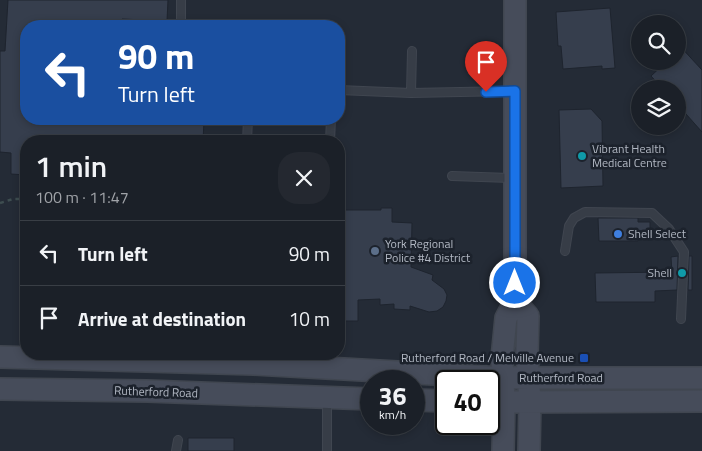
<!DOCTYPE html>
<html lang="en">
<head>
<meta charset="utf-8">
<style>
	body { margin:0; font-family:"Titillium Web",sans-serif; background:#242830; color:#f1f3f6; height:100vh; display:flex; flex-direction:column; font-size:19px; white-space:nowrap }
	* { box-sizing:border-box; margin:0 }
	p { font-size:16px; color:#a0a3a8 }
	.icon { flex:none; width:28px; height:28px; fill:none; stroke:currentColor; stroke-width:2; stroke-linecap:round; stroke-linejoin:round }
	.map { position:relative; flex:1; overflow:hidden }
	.panel { position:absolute; left:20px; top:135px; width:325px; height:225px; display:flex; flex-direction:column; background:#1b2028; border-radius:20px; box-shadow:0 2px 8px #0003,0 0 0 1px #393e45 }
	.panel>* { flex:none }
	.guide { position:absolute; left:20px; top:20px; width:325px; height:105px; border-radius:20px; box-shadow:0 2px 8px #0003,0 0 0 1px #393e45; background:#1a4fa0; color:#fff; overflow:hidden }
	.buttons { position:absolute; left:631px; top:15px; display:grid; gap:10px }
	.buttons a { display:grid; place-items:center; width:55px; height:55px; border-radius:50%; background:#1b2028; box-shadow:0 2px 8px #0003,0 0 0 1px #393e45; font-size:25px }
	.speed { position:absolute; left:360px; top:370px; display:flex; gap:10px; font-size:25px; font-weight:700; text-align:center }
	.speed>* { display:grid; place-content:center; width:65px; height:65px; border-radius:50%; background:#1b2028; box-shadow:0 2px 8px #0003,0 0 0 1px #393e45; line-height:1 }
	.speed small { font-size:12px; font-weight:400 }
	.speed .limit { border:2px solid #111; border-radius:8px; background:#fff; color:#111 }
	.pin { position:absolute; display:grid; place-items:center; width:42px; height:42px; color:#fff; margin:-51px -21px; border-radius:50% 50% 50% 0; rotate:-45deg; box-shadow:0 0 5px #0007 }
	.pin .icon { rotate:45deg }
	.me { position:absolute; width:55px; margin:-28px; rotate:0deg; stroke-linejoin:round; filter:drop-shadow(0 0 4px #0008) }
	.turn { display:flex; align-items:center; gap:18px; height:105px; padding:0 15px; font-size:22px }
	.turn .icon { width:65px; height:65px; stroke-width:2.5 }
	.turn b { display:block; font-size:35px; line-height:42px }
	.round { display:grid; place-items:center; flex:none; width:52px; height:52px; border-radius:20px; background:#242830 }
	.overview { display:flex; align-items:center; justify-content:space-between; height:85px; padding:0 15px }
	h1 { font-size:30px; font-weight:600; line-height:38px }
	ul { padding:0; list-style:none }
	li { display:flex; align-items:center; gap:15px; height:65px; padding:0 15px; border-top:1px solid #393e45 }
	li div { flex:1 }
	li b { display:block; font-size:19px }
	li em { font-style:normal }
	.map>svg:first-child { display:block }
	.building { fill:#363e4d; stroke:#1e242e }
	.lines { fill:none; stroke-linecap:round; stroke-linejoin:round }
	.lane-casing { stroke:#404650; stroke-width:10 }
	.secondary-casing { stroke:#404650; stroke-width:24 }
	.path { stroke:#3e4d50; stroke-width:2.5; stroke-dasharray:4 4; stroke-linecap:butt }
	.lane { stroke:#373d47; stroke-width:8 }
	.secondary { stroke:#464c5a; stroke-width:21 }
	.route-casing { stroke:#114b97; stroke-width:12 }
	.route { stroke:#1a73e8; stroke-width:9 }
	.culture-dot { fill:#0f9aa8; stroke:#1c222c; stroke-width:2 }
	.shop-dot { fill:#3f7fe0; stroke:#1c222c; stroke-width:2 }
	.service-dot { fill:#5c6f8a; stroke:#1c222c; stroke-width:2 }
	.transit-dot { fill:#1a4fb4; stroke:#1c222c; stroke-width:2 }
	.labels { text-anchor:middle; stroke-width:5; stroke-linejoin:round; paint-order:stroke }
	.poi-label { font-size:12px; fill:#b2b8c3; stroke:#1c222c; text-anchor:start }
	.street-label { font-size:12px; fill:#b2b8c3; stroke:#1c222c }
</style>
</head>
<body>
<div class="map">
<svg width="702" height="451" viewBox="0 0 702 451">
	<rect width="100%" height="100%" fill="#242b36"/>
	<path class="building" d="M8,0H168L167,21L122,19V26H26V119H119V123L164,125L165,119L204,121L203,141H26V175L11,174V153L0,152V51H5Z
		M610,8L615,68L602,69V66L563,69L561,46H558L556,12Z
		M678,44L702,70V132L678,105V89H663L651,76L667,61H678Z
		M591,109L602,121L603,186L561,188L559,110Z
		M381,208H392V222L412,223L411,267L433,275L432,280L444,289L447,295L446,301L443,307L437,311L429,312L410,306V310L394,309V304L380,305V299L358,300V321H339V298H341V267L339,266V236H342V210H381Z
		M598,218H638V222H650V233H638V241H599Z
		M678,256L677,290L655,291V302H596L595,273L672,272L671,257Z
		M689,256H692V290H688Z
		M188,438H234V451H188Z"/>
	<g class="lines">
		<defs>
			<path id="lane" d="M181,0V26
				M339,90L411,93L514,91
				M411,93L412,51
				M247,141L248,119
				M330,141L331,119
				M452,176L512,178
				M565,251L569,226L574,218L585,212L652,213L669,229L684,252L681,319
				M176,451L178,440
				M327,451V398"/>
			<path id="secondary" d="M515,301L528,316L527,355L530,402L529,451
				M0,357L254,364L487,377L529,378H702
				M0,389L147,391L371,399
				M414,400L446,401
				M489,402L702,401
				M503,451L504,402L502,358L506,318L515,301V0"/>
		</defs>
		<use href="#lane" class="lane-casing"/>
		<use href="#secondary" class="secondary-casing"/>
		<path class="path" d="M0,203L13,199H23"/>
		<use href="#lane" class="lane"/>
		<use href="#secondary" class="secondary"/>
	</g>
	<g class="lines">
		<defs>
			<path id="route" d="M486,92L515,91V283"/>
		</defs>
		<use href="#route" class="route-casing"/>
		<use href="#route" class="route"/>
	</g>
	<g class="culture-dot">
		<circle cx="582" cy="156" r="5"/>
		<circle cx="682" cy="273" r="5"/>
	</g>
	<circle class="shop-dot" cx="618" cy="234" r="5"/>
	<circle class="service-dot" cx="375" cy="251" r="5"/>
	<rect class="transit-dot" x="579" y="353" width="10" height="10" rx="2.5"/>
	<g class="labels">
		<g class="poi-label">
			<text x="592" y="153">Vibrant Health<tspan x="592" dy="14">Medical Centre</tspan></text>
			<text x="628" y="238">Shell Select</text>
			<text x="385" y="248">York Regional<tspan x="385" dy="14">Police #4 District</tspan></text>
			<text x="672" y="277" text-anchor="end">Shell</text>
			<text x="574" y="362" text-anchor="end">Rutherford Road / Melville Avenue</text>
		</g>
		<g class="street-label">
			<text x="561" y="382">Rutherford Road</text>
			<text transform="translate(156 392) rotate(2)" y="4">Rutherford Road</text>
		</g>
	</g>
</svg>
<div class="buttons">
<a><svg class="icon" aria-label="search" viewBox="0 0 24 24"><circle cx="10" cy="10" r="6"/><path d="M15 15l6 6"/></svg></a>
<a><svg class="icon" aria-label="layers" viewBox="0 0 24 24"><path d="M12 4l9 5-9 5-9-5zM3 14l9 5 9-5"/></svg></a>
</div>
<div class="speed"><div>36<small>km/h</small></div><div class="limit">40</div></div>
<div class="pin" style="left:486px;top:92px;background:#d93025"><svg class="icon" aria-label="arrive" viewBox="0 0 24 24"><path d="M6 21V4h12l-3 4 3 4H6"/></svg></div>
<svg class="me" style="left:515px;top:283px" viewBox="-20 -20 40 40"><circle r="17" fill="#1a73e8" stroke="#fff" stroke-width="3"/><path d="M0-11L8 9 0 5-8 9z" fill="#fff"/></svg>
<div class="guide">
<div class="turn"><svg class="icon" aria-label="left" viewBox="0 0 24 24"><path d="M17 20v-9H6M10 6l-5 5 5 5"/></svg><div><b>90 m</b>Turn left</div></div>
</div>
<section class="panel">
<div class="overview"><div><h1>1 min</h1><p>100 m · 11:47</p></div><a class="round"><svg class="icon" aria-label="close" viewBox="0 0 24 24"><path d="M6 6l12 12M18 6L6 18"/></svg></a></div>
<ul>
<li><svg class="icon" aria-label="left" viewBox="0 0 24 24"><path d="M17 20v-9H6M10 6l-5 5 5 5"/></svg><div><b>Turn left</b></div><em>90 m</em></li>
<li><svg class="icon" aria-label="arrive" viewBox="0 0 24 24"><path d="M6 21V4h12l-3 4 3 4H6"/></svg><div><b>Arrive at destination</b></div><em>10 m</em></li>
</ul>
</section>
</div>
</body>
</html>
